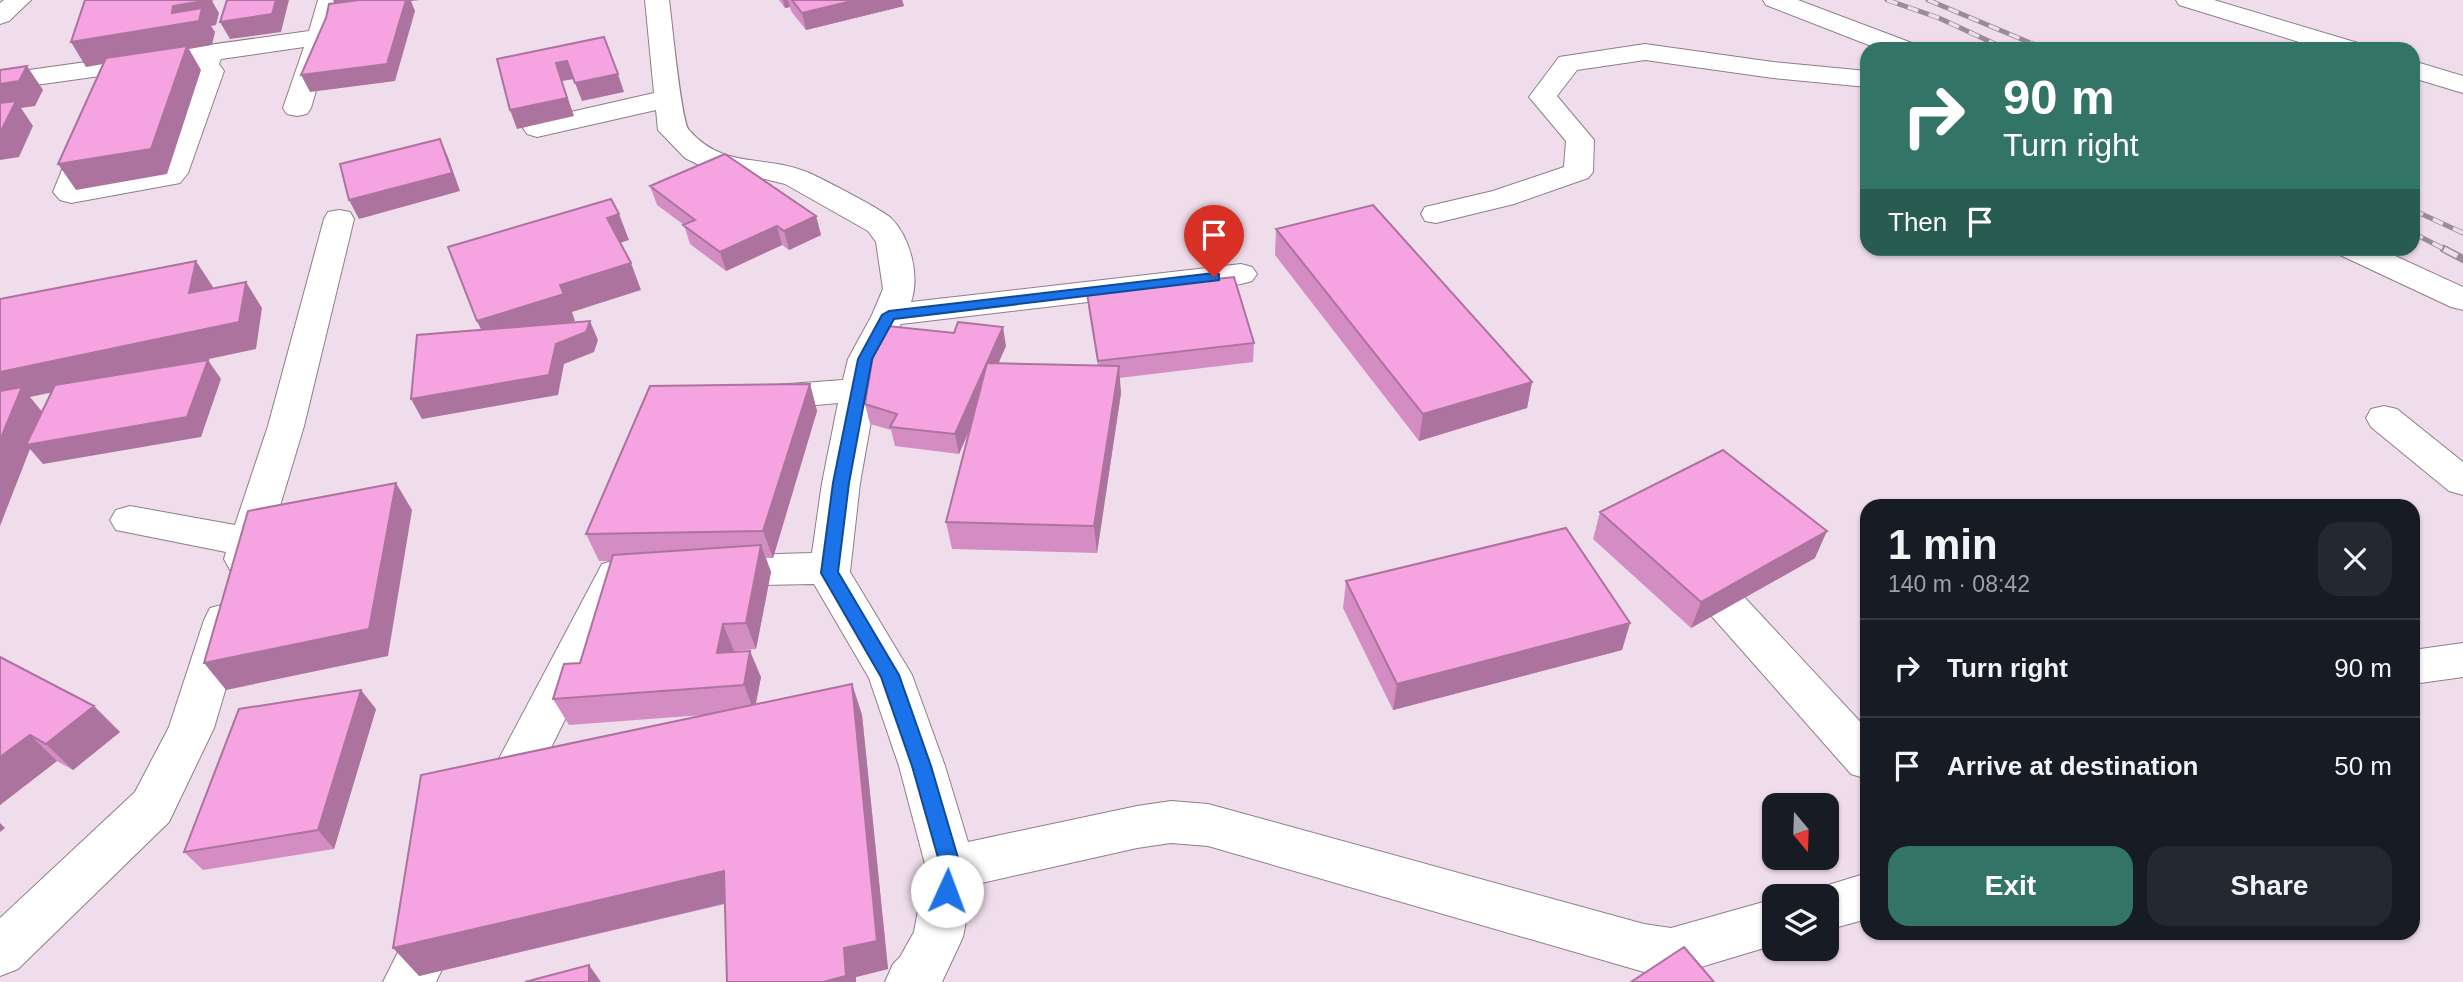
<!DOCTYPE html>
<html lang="en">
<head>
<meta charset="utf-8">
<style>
	body { margin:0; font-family:Arial,sans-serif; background:#242831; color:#f1f3f6; height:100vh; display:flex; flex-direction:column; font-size:26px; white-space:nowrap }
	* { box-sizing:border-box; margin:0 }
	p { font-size:23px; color:#9ea1a6 }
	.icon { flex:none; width:38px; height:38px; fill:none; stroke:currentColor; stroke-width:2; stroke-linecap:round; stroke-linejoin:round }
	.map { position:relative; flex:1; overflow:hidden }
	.drawer { position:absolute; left:1860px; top:499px; width:560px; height:441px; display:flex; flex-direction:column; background:#171b24; border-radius:21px; box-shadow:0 2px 5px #0004 }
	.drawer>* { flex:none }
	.banner { position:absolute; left:1860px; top:42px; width:560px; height:214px; border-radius:21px; box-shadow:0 2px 5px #0004; background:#327465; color:#fff; overflow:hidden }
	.needle { width:46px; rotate:161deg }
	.controls { position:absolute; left:1762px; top:793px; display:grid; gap:14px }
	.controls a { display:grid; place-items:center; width:77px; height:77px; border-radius:14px; background:#171b24; box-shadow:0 2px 5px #0004; font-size:35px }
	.pin { position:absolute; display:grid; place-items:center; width:60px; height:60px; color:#fff; margin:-72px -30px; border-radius:50% 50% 50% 0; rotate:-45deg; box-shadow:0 0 7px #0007 }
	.pin .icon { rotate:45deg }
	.me { position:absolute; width:77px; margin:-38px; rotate:2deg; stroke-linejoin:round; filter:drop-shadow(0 0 5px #0008) }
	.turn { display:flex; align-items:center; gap:24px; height:147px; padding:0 28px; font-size:32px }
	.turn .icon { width:91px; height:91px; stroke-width:2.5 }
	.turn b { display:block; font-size:49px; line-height:60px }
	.then { display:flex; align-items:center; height:66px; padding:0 28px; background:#0003; gap:14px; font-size:26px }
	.round { display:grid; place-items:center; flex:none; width:74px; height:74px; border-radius:21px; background:#242831 }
	.headline { display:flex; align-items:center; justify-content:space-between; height:119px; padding:0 28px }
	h1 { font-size:42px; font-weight:700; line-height:52px }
	.action { display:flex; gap:14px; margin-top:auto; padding:14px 28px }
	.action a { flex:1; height:80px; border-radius:21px; background:#327465; color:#fff; font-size:28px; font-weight:700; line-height:80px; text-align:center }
	.action a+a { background:#242831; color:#f1f3f6 }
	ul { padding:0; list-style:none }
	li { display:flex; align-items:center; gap:21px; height:98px; padding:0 28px; border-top:2px solid #363941 }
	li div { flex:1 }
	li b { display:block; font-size:26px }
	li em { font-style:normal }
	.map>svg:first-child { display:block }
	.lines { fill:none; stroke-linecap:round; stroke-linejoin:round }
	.minor-casing { stroke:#8e7d8a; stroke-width:2 }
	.tertiary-casing { stroke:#8e7d8a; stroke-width:2 }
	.minor { fill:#fff; fill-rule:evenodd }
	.tertiary { fill:#fff; fill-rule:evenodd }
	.rail-far1-casing { stroke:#998c95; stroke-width:5 }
	.rail-casing { stroke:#998c95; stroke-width:8 }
	.rail-far1 { stroke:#f0ddeb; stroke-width:3.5; stroke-dasharray:11; stroke-linecap:butt }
	.rail { stroke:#f0ddeb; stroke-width:5; stroke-dasharray:15; stroke-linecap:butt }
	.wall { fill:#d38dc2 }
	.shaded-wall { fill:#ac739e }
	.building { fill:#f5a4e1; stroke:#ac739e; stroke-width:2 }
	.route { fill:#1a73e8; stroke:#114b97; stroke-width:2 }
</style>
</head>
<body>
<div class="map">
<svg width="2463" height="982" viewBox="0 0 2463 982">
	<rect width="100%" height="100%" fill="#f0ddeb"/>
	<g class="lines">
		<defs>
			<path id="minor" d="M4,0H31L9,21L0,24V3Z
				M318,0H342L311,108L307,114L297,116L287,114L283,108L304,47L221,59L219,64L224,71L188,173L180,183L71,203L60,200L53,192L76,136L80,130L90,127L100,130L104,136L87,182L159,170L197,73L192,67L193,63L0,90V74L309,31Z
				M645,0H669C672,21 681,121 689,130C724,170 763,154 807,172C821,178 881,209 891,218C911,238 920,277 911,302L1241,264L1252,267L1257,274L1252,281L1241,284L901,324L882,359L860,483L850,572L912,675L945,766L968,842L1137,806L1171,801L1208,804L1644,924L1671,928L1774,899V945L1671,976L1644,972L1208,846L1171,843L1137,848L973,885L963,937L942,982H885L893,964L900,957L914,932L926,868L899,766L869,678L814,584L718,586L704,582L698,571L704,560L718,556L812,553L822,483L838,403L762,410L749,406L744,398L749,390L762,386L843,380L848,359L872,315L883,289L876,242L868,231L785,184L765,179L715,173L685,158L658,130L656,110L537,137L527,134L523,128L527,122L654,93Z
				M1763,0H1798L1912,43L1916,49H1879L1766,5Z
				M1645,44L1773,62L1867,71V87L1773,78L1645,60L1577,70L1557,96L1594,140L1593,172L1588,178L1514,204L1436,223L1425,221L1421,214L1425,207L1493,191L1564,167L1566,141L1529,97L1559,57Z
				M339,210L350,212L354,219L304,426L264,559L258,570L244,574L230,570L224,559L226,552L116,530L110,520L116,510L130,506L235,525L268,426L324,219L328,212Z
				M2335,248H2378L2463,287V310L2451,307L2340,255Z
				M2384,406L2397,409L2463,462V495L2449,491L2371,427L2366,418L2371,409Z
				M1692,552L1706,556L1867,729V779L1851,774L1678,578L1672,567L1678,556Z
				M616,560L630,564L636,575L519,813L502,819L485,813L478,799L485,785L602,564Z
				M225,604L240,608L246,620L214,728L169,822L18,969L0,976V918L135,792L169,727L204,620L210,608Z
				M2463,643V677L2413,684V650Z
				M1867,873V919L1827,930V896H1807L1809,891Z
				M438,901L456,908L463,925L436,982H383L420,908Z"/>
			<path id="tertiary" d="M2176,0H2214L2358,43L2362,49H2322L2179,5Z
				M2413,61L2463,76V93L2413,78Z"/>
		</defs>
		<use href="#minor" class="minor-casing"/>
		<use href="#tertiary" class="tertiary-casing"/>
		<use href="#minor" class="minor"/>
		<use href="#tertiary" class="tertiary"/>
		<defs>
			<path id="rail-far1" d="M1887,0L1939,18L2006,49
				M1928,0L2045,49
				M2413,210L2463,233
				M2413,233L2448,251"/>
			<path id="rail" d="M2444,249L2463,259"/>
		</defs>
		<use href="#rail-far1" class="rail-far1-casing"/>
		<use href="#rail" class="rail-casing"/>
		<use href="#rail-far1" class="rail-far1"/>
		<use href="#rail" class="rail"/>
	</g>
	<path class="wall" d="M779,0H902L904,6L806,30L791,11L790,7L785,8Z
		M650,186L816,216L821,235L789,250L782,245L726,271L690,244L684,225L657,205Z
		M1276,229L1532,382L1527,408L1419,441L1275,255Z
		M1087,293L1254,343L1253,362L1119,378L1121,393L1097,553L952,549L946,522L971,426L959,454L895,446L891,430L870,424L865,404L1006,346L998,363L1098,366L1089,312Z
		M810,384L817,411L773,558H766L771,572L756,649L734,651V652L761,677L756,704L852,684L862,715L888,969L856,977V982H727L725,904L419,976L703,715L569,725L553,699L580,663L611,561H599L586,534Z
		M1600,512L1815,558L1691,628L1593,539Z
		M1346,581L1630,623L1622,650L1393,710L1343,608Z
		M0,657L120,732L73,770L57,761L0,805Z
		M376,709L334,849L203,870L184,852Z"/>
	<path class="shaded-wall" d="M151,0H214L212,1L219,13L216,25L211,26L215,32L212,45L189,49L201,70L167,174L76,190L58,164L186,50L86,67L71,42Z
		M276,0H289L281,32L230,39L220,22Z
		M333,0H420L411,1L415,11L395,81L310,92L301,75L338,11Z
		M783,0H788L790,7L785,8Z
		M856,0H902L904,6L806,30L802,13Z
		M567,61L574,79L562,81L574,116L517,129L510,110L556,63Z
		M27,66L43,90L35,106L21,108L33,126L19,157L0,160V84Z
		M618,74L624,92L582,101L575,83Z
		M440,139L448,157L460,191L359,219L349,200Z
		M619,214L629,240L617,244L607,218Z
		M816,216L821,235L789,250L784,231Z
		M777,226L782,245L726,271L720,252Z
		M196,261L213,287L206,320L189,293Z
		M631,263L641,290L572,312L575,321L490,348L477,321L560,285Z
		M246,282L262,308L256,349L30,397L44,414L208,360L221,379L201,437L43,464L30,449L0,526V372Z
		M590,321L598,340L594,352L564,364L558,395L422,419L411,399L556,344Z
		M1003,327L1006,346L959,454L955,434Z
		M1119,366L1121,393L1097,553L1094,526Z
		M1532,382L1527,408L1419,441L1423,414Z
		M810,384L817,411L773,558L763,531Z
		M396,483L412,510L388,656L226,690L204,663Z
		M1827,531L1815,558L1691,628L1701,602Z
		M761,545L771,572L756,649L746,623Z
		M1630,623L1622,650L1393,710L1397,684Z
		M723,624L734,651L728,680L717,653Z
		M750,651L761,677L754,711L744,685Z
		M852,684L862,715L888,969L856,977V982H823L844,948Z
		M361,690L376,709L334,849L318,830Z
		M94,706L120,732L73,770L46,744Z
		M30,735L57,761L0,805V757Z
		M0,823L5,828L0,832Z
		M724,871L739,900L419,976L393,948Z
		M589,965L601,982H589Z"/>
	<path class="building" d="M85,0H204L203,1L173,6L172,13L202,8L199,21L71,42Z
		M227,0H276L272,14L220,22Z
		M359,0H406L387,64L301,75L326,18L329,4Z
		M792,0H856L802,13Z
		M604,37L618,74L575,83L567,61L556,63L567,98L510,110L497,59Z
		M187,46L151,149L58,164L106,58Z
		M27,66L19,81L0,84V70Z
		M16,101L1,131L0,132V103Z
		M440,139L452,173L349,200L340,164Z
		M725,154L816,216L784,231L777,226L720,252L683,225L695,220L650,186Z
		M611,199L619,214L607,218L631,263L560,285L564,294L477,321L448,247Z
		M1373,205L1532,382L1423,414L1276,229Z
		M196,261L189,293L246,282L239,322L0,372V299Z
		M1234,277L1254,343L1098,361L1087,293Z
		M590,321L586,332L556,344L549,375L411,399L417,335Z
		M958,322L1003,327L955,434L890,427L897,414L865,404L878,325L954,333Z
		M208,360L187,417L26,445L55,385Z
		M987,363L1119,366L1094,526L946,522Z
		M810,384L763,531L586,534L650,386Z
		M22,387L0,440V391Z
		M1723,450L1827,531L1701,602L1600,512Z
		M396,483L369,629L204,663L248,511Z
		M1566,528L1630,623L1397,684L1346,581Z
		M761,545L746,623L723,624L717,653L750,651L744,685L553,699L564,664L580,663L613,555Z
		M0,657L94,706L46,744L30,735L0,757Z
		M852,684L877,941L844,948L846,976L823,982H727L724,871L393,948L421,775Z
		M361,690L318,830L184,852L239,709Z
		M1684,947L1714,982H1631Z
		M589,965V982H525Z"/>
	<path class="route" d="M1214,273L1219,274V280L894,319L872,359L849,483L838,572L899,675L931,766L961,868L954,898L947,900L939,898L936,891L941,868L912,766L881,677L821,573L833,483L858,359L882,315L889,311Z"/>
</svg>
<div class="controls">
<a><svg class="needle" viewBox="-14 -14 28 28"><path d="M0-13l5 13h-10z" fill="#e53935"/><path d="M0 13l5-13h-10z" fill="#9ea1a6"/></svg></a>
<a><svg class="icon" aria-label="layers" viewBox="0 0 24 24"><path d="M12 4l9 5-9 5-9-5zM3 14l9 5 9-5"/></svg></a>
</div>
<div class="pin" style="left:1214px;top:277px;background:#d93025"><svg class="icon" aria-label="arrive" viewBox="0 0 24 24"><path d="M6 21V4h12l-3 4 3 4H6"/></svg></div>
<svg class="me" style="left:947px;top:891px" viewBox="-20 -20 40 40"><circle r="19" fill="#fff"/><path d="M0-13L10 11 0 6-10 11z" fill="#1a73e8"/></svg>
<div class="banner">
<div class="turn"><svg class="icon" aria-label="right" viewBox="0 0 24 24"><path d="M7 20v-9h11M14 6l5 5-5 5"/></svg><div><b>90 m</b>Turn right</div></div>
<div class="then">Then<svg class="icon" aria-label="arrive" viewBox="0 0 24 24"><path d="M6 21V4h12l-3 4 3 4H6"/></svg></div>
</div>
<section class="drawer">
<div class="headline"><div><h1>1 min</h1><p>140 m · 08:42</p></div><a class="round"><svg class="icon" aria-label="close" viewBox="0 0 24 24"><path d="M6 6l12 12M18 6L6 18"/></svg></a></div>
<ul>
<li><svg class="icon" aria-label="right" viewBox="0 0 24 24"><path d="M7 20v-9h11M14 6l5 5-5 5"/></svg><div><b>Turn right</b></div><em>90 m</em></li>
<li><svg class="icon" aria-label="arrive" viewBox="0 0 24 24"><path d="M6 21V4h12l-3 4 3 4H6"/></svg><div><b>Arrive at destination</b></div><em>50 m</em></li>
</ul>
<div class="action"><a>Exit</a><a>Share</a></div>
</section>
</div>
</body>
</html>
